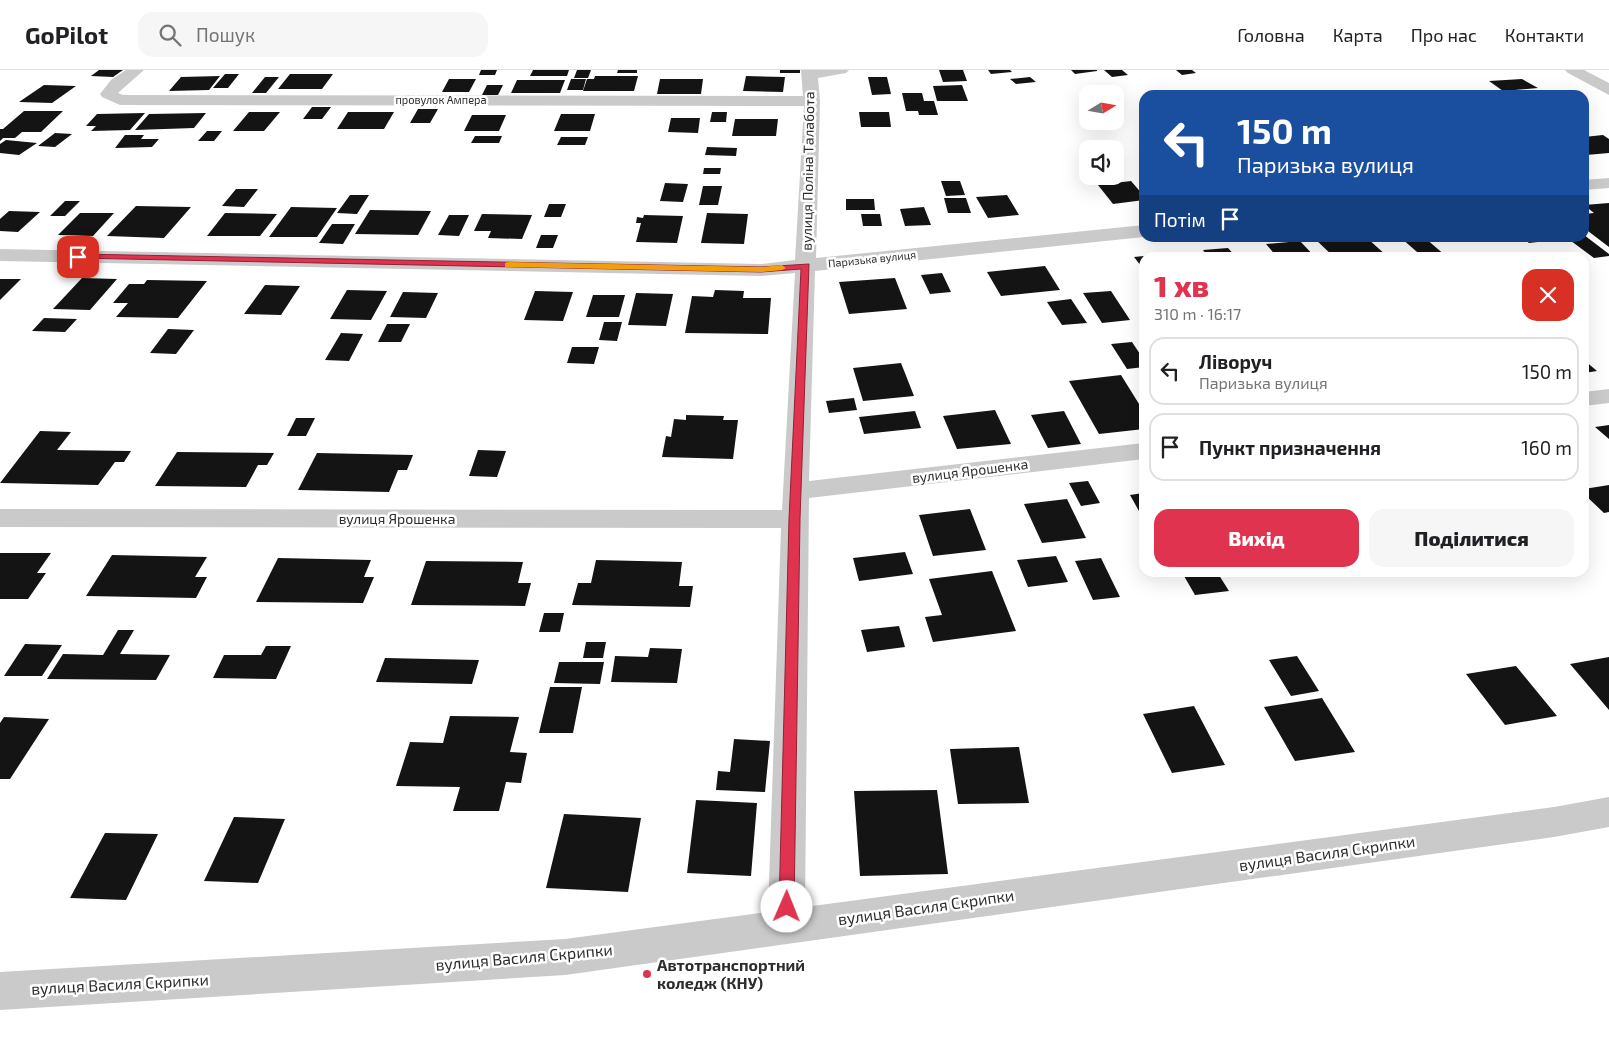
<!DOCTYPE html>
<html lang="uk">
<head>
<meta charset="utf-8">
<style>
	body { margin:0; font-family:"Exo 2",sans-serif; background:#f6f6f6; color:#202124; height:100vh; display:flex; flex-direction:column; font-size:19px; white-space:nowrap }
	* { box-sizing:border-box; margin:0 }
	p { font-size:16px; color:#757577 }
	.icon { flex:none; width:28px; height:28px; fill:none; stroke:currentColor; stroke-width:2; stroke-linecap:round; stroke-linejoin:round }
	.map { position:relative; flex:1; overflow:hidden }
	.side { position:absolute; left:1139px; top:182px; width:450px; height:325px; display:flex; flex-direction:column; background:#fff; border-radius:15px; box-shadow:0 5px 20px #0002 }
	.side>* { flex:none }
	.hud { position:absolute; left:1139px; top:20px; width:450px; height:152px; border-radius:15px; box-shadow:0 5px 20px #0002; background:#1a4fa0; color:#fff; overflow:hidden }
	.needle { width:32px; rotate:79deg }
	.tools { position:absolute; left:1079px; top:15px; display:grid; gap:10px }
	.tools a { display:grid; place-items:center; width:45px; height:45px; border-radius:10px; background:#fff; box-shadow:0 5px 20px #0002; font-size:25px }
	.pin { position:absolute; display:grid; place-items:center; width:42px; height:42px; color:#fff; margin:-21px; border-radius:10px; box-shadow:0 2px 8px #0006 }
	.me { position:absolute; width:55px; margin:-28px; rotate:1deg; stroke-linejoin:round; filter:drop-shadow(0 0 4px #0008) }
	.turn { display:flex; align-items:center; gap:18px; height:105px; padding:0 15px; font-size:22px }
	.turn .icon { width:65px; height:65px; stroke-width:2.5 }
	.turn b { display:block; font-size:35px; line-height:42px }
	.then { display:flex; align-items:center; height:48px; padding:0 15px; background:#0003; gap:10px; font-size:19px }
	.round { display:grid; place-items:center; flex:none; width:52px; height:52px; border-radius:15px; background:#f6f6f6 }
	.head { display:flex; align-items:center; justify-content:space-between; height:85px; padding:0 15px }
	h1 { font-size:30px; font-weight:800; line-height:38px; color:#e03350 }
	.primary-button { display:flex; gap:10px; margin-top:auto; padding:10px 15px }
	.primary-button a { flex:1; height:58px; border-radius:15px; background:#e03350; color:#fff; font-size:20px; font-weight:800; line-height:58px; text-align:center }
	.primary-button a+a { background:#f6f6f6; color:#202124 }
	ul { padding:0; list-style:none }
	li { display:flex; align-items:center; gap:15px; height:68px; margin:0 10px 8px; padding:0 5px; border:2px solid #e0e0e0; border-radius:15px }
	li div { flex:1 }
	li b { display:block; font-size:19px }
	li em { font-style:normal }
	header { display:flex; align-items:center; gap:30px; box-sizing:border-box; height:70px; padding:0 25px; background:#fff; border-bottom:1px solid #e0e0e0 }
	header strong { font-size:24px }
	nav { display:flex; gap:28px; margin-inline-start:auto; font-size:18px }
	.search { width:350px; height:45px; background:#f6f6f6; display:flex; align-items:center; gap:12px; box-sizing:border-box; padding:0 18px; border-radius:15px; color:#757577; font-size:19px }
	.map>svg:first-child { display:block }
	.building { fill:#141414 }
	.lines { fill:none; stroke-linecap:round; stroke-linejoin:round }
	.minor { fill:#cacaca; fill-rule:evenodd }
	.route { fill:#e03350; stroke:#922134 }
	.slow { fill:#f59e0b }
	.poi-dot { fill:#e03350; stroke:#fff; stroke-width:2 }
	.labels { text-anchor:middle; stroke-width:5; stroke-linejoin:round; paint-order:stroke }
	.far-street-label { font-size:11px; fill:#2d2d2d; stroke:#fff }
	.street-label { font-size:14px; fill:#2d2d2d; stroke:#fff }
	.near-street-label { font-size:16px; fill:#2d2d2d; stroke:#fff }
	.near-poi-label { font-size:16px; font-weight:bold; fill:#2d2d2d; stroke:#fff; text-anchor:start }
</style>
</head>
<body>
<header>
<strong>GoPilot</strong>
<div class="search"><svg class="icon" aria-label="search" viewBox="0 0 24 24"><circle cx="10" cy="10" r="6"/><path d="M15 15l6 6"/></svg>Пошук</div>
<nav><a>Головна</a><a>Карта</a><a>Про нас</a><a>Контакти</a></nav>
</header>
<div class="map">
<svg width="1609" height="971" viewBox="0 0 1609 971">
	<rect width="100%" height="100%" fill="#fff"/>
	<path class="building" d="M99,0H123L113,7L91,6Z
		M481,0H497L495,5H479Z
		M533,0H569L567,6H530Z
		M577,0H591L588,8H574Z
		M618,0H637V3H617Z
		M780,0H800V3H780Z
		M939,0H963L967,11L943,12Z
		M988,0H1010L1012,2L991,4Z
		M1071,0H1097V1L1075,4Z
		M1104,0H1122L1128,5L1112,7Z
		M1176,0H1192L1196,3L1182,5Z
		M225,4H239L228,18H213Z
		M290,4H333L322,19H278Z
		M220,6L209,20L169,21L181,7Z
		M595,6H638L634,21H583L587,9H594Z
		M746,6L785,7L783,22L743,21Z
		M265,7H279L266,23H252Z
		M868,7H887L891,24L872,25Z
		M1030,7L1036,12L1016,14L1010,9Z
		M449,9H476L469,22H442Z
		M571,9H586L583,20H567Z
		M660,9H703L701,24H657Z
		M1522,9L1538,18L1503,21L1489,11Z
		M517,10H565L560,23H511Z
		M44,15L76,16L52,33L19,32Z
		M487,15H503L498,25H482Z
		M962,15L968,31H937L933,16Z
		M902,23H922L924,31H934L938,45H919L918,41H906Z
		M312,37H331L322,49H303Z
		M418,39H438L430,53H410Z
		M24,41H63L41,62H22L15,68H3L0,71V59H3Z
		M249,42H280L264,61H233Z
		M348,42H394L384,59H337Z
		M712,42H727L726,52H710Z
		M859,42H889L891,57H861Z
		M145,43L130,60L91,61L96,56H86L97,44Z
		M206,43L194,58L135,60L149,44Z
		M561,44H595L590,61H554Z
		M472,45H506L499,61H464Z
		M671,48H700L698,63L668,62Z
		M735,49H778L776,66H732Z
		M207,61H222L214,71H198Z
		M55,63L72,64L55,77L38,76Z
		M125,65H144L141,69H159L152,77L115,78Z
		M1603,65L1609,69V83L1586,85L1584,83V67Z
		M475,66H502L499,73H471Z
		M561,67H588L585,75H557Z
		M6,70L37,73L19,85L0,83V74Z
		M707,77L737,78L736,86L705,85Z
		M704,98H721L720,104H703Z
		M941,111H960L965,125L946,126Z
		M1131,111L1144,126V130L1113,134L1098,115Z
		M665,113L688,114L683,132L660,131Z
		M703,116H722L718,135H699Z
		M236,119H258L244,137L222,136Z
		M350,125H369L357,144L337,143Z
		M1007,125L1019,145L988,148L976,127Z
		M944,128H966L971,143H948Z
		M846,129H874L875,140H846Z
		M65,131H80L65,146H50Z
		M1609,133V177L1584,158V144L1594,143L1584,135Z
		M549,134H566L561,147H544Z
		M136,136L191,137L164,168L107,166Z
		M291,137L337,138L317,167H269Z
		M924,137L931,155L905,156L900,139Z
		M370,140L431,141L418,165L355,164Z
		M9,141L40,142L18,162L0,161V149Z
		M80,143H114L93,166L58,165Z
		M225,143L277,144L260,166H207Z
		M707,143L748,144L744,174L701,173Z
		M482,144L532,145L522,169L488,168L491,161H474Z
		M861,144H880L882,156H863Z
		M449,145H469L459,166L438,165Z
		M644,145L683,146L677,173L636,172L641,153H636L637,147L643,148Z
		M332,154H355L343,174L319,173Z
		M541,165H558L553,178H536Z
		M1584,165L1609,184V186L1594,188L1567,168H1584Z
		M1314,168H1367L1387,186L1335,188Z
		M1401,168H1425L1446,186L1424,188Z
		M1522,168H1564V169L1529,173Z
		M1300,171L1316,188H1278L1266,174Z
		M1228,178L1237,188H1209L1203,180Z
		M1174,183L1177,188H1144V186Z
		M1144,186V200L1134,187Z
		M1045,196L1060,220L1001,226L987,202Z
		M942,203L951,222L930,224L921,205Z
		M82,208L117,209L90,240L53,239Z
		M895,208L907,239L849,244L839,212Z
		M0,209H21L0,230Z
		M147,210L207,211L178,248L116,247L128,233H113L129,214H144Z
		M265,215L300,216L281,245L244,244Z
		M347,220L387,221L371,250L330,249Z
		M715,220L744,221L743,228H771L768,264L685,263L692,226L713,227Z
		M535,221L573,222L563,251L524,250Z
		M1111,221L1130,250L1102,253L1083,223Z
		M403,222L438,223L426,248L390,247Z
		M636,223L673,224L666,256L628,255Z
		M593,225H625L619,247H586Z
		M1071,229L1087,253L1062,255L1047,232Z
		M44,248L77,249L65,262L32,261Z
		M604,252H622L617,271L599,270Z
		M387,254H410L401,272H378Z
		M168,259L194,260L176,284L150,283Z
		M341,263L363,264L349,291L325,290Z
		M1132,272L1144,290V297L1127,299L1111,274Z
		M572,277H599L594,294L567,293Z
		M1584,290L1597,301L1584,303Z
		M901,293L914,326L863,331L853,298Z
		M1121,305L1144,342V359L1099,364L1069,311Z
		M854,328L857,340L829,343L826,331Z
		M995,340L1011,374L957,379L943,346Z
		M915,341L921,358L864,364L859,347Z
		M1064,341L1081,374L1048,378L1031,345Z
		M686,345L724,346L723,350H738L733,389L662,387L666,366L671,367L674,349L686,350Z
		M296,348H315L306,366H287Z
		M1609,355V369L1595,357Z
		M40,361L71,362L57,380L131,381L124,392H115L98,415L0,413Z
		M478,380L506,381L497,407L469,406Z
		M177,382L274,383L267,395H258L246,417L155,416Z
		M317,383L413,385L407,400H398L389,422L298,420Z
		M1088,411L1100,433L1081,436L1069,413Z
		M1609,415V442L1604,443L1584,424V419Z
		M1140,418H1144V450L1130,425L1143,423Z
		M1067,429L1086,468L1042,473L1024,434Z
		M970,439L986,480L933,486L919,445Z
		M905,482L913,504L859,511L853,488Z
		M0,483H51L37,503H46L28,529H0Z
		M112,485L207,487L195,507H207L196,528L86,526Z
		M1056,486L1068,512L1028,517L1017,490Z
		M278,488L371,490L364,507H374L363,533L256,532Z
		M1101,488L1120,527L1093,530L1075,491Z
		M596,490L682,492L679,516H693L690,537L572,535L578,513H591Z
		M426,491L523,492L518,513H531L525,536L411,535Z
		M992,501L1016,561L933,572L925,547L942,545L929,509Z
		M1217,502L1229,521L1195,525L1184,506Z
		M544,543H564L560,562H539Z
		M899,556L905,577L867,582L861,560Z
		M118,560H134L120,584L170,585L156,610L47,609L63,584L103,585Z
		M586,572H606L603,588H583Z
		M25,574L62,575L42,606H4Z
		M266,576H291L276,609L213,608L224,585H261Z
		M650,578L682,579L677,613L611,612L615,586L648,587Z
		M1297,586L1319,621L1291,626L1269,590Z
		M1609,587V640L1570,594Z
		M385,588L479,590L472,614L376,612Z
		M559,592H604L600,614L554,613Z
		M1516,596L1557,646L1505,655L1466,604Z
		M550,617H582L573,663H539Z
		M1322,628L1355,682L1295,691L1264,637Z
		M1194,636L1225,695L1172,703L1143,644Z
		M450,646L519,647L510,682L527,683L521,713L506,712L499,741H453L460,717L396,716L410,672L443,673Z
		M4,647L49,649L10,709H0V653Z
		M734,669L770,671L765,722L716,720L718,701L730,702Z
		M1019,677L1029,733L958,734L950,679Z
		M937,720L948,804L860,806L854,721Z
		M696,730L757,733L751,806L687,803Z
		M564,744L641,748L628,822L546,818Z
		M234,747L285,749L258,813L204,811Z
		M105,763L158,764L126,830L70,828Z"/>
	<g class="lines">
		<path class="minor" d="M126,0H144L118,23L123,25L803,26L801,0H849L846,3L818,8L820,31L816,188L1144,155V167L815,201L809,411L1144,373V389L809,428L805,837L1554,737L1609,727V757L1554,767L565,905L0,940V902L565,869L768,842L781,458L0,457V439L782,440L795,203L761,206L0,191V179L761,194L795,190L804,36L120,35L102,27L100,24L111,10Z
			M1565,0H1584L1609,13V25L1568,3Z
			M1609,108V118L1584,120V110Z
			M1609,319V333L1584,336V322Z"/>
	</g>
	<path class="route" d="M78,184L761,197L809,194L800,449L794,837L792,842L787,844L782,842L779,837L789,449L801,199L761,202L75,188L74,187Z"/>
	<path class="slow" d="M508,192L761,197L782,195L786,198L782,200L761,202L505,197V193Z"/>
	<circle class="poi-dot" cx="647" cy="904" r="5"/>
	<g class="labels">
		<g class="far-street-label">
			<text x="441" y="34">провулок Ампера</text>
			<text transform="translate(872 189) rotate(-6)" y="4">Паризька вулиця</text>
		</g>
		<g class="street-label">
			<text transform="translate(808 101) rotate(-89)" y="5">вулиця Поліна Талабота</text>
			<text transform="translate(970 401) rotate(-7)" y="5">вулиця Ярошенка</text>
			<text x="397" y="454">вулиця Ярошенка</text>
		</g>
		<g class="near-street-label">
			<text transform="translate(1327 783) rotate(-8)" y="6">вулиця Василя Скрипки</text>
			<text transform="translate(926 837) rotate(-8)" y="6">вулиця Василя Скрипки</text>
			<text transform="translate(524 887) rotate(-5)" y="6">вулиця Василя Скрипки</text>
			<text transform="translate(120 914) rotate(-3)" y="6">вулиця Василя Скрипки</text>
		</g>
		<g class="near-poi-label">
			<text x="657" y="901">Автотранспортний<tspan x="657" dy="18">коледж (КНУ)</tspan></text>
		</g>
	</g>
</svg>
<div class="tools">
<a><svg class="needle" viewBox="-14 -14 28 28"><path d="M0-13l5 13h-10z" fill="#e53935"/><path d="M0 13l5-13h-10z" fill="#757577"/></svg></a>
<a><svg class="icon" aria-label="sound" viewBox="0 0 24 24"><path d="M4 9h4l5-4v14l-5-4H4zM17 9q2 3 0 6"/></svg></a>
</div>
<div class="pin" style="left:78px;top:187px;background:#d93025"><svg class="icon" aria-label="arrive" viewBox="0 0 24 24"><path d="M6 21V4h12l-3 4 3 4H6"/></svg></div>
<svg class="me" style="left:787px;top:837px" viewBox="-20 -20 40 40"><circle r="19" fill="#fff"/><path d="M0-13L10 11 0 6-10 11z" fill="#e03350"/></svg>
<div class="hud">
<div class="turn"><svg class="icon" aria-label="left" viewBox="0 0 24 24"><path d="M17 20v-9H6M10 6l-5 5 5 5"/></svg><div><b>150 m</b>Паризька вулиця</div></div>
<div class="then">Потім<svg class="icon" aria-label="arrive" viewBox="0 0 24 24"><path d="M6 21V4h12l-3 4 3 4H6"/></svg></div>
</div>
<section class="side">
<div class="head"><div><h1>1 хв</h1><p>310 m · 16:17</p></div><a class="round" style="background:#d93025;color:#fff"><svg class="icon" aria-label="close" viewBox="0 0 24 24"><path d="M6 6l12 12M18 6L6 18"/></svg></a></div>
<ul>
<li><svg class="icon" aria-label="left" viewBox="0 0 24 24"><path d="M17 20v-9H6M10 6l-5 5 5 5"/></svg><div><b>Ліворуч</b><p>Паризька вулиця</p></div><em>150 m</em></li>
<li><svg class="icon" aria-label="arrive" viewBox="0 0 24 24"><path d="M6 21V4h12l-3 4 3 4H6"/></svg><div><b>Пункт призначення</b></div><em>160 m</em></li>
</ul>
<div class="primary-button"><a>Вихід</a><a>Поділитися</a></div>
</section>
</div>
</body>
</html>
